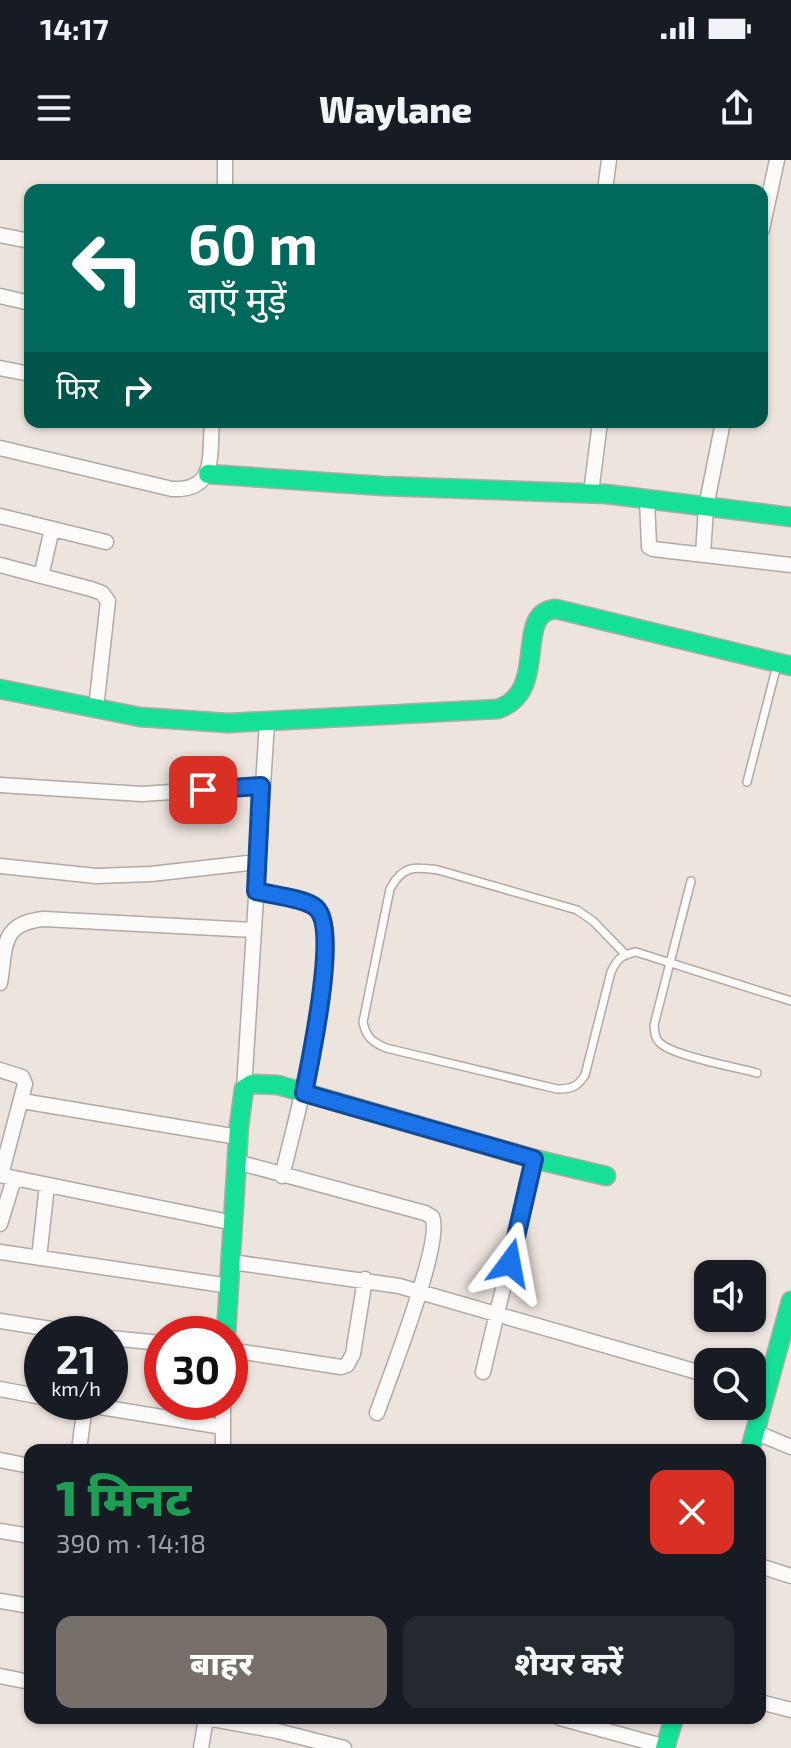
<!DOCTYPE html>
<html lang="hi">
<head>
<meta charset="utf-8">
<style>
	body { margin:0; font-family:"Exo 2","Noto Sans Devanagari",sans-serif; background:#242831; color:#f1f3f6; height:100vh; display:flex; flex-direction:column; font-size:30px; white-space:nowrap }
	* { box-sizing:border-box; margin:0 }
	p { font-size:26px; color:#9ea1a6 }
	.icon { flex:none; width:44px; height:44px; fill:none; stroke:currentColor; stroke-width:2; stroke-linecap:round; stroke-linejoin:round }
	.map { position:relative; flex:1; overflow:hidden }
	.side { position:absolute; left:24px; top:1284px; width:742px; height:280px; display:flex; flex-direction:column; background:#171b24; border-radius:16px; box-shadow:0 2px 6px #0004 }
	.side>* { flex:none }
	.hud { position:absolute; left:24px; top:24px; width:744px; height:244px; border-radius:16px; box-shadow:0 2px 6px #0004; background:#00695c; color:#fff; overflow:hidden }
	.fabs { position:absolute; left:694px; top:1100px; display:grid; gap:16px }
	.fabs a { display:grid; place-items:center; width:72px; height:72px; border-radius:16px; background:#171b24; box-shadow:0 2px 6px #0004; font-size:40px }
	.speed { position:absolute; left:24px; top:1156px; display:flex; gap:16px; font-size:40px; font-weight:700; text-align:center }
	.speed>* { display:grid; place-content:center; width:104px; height:104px; border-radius:50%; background:#171b24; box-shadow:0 2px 6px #0004; line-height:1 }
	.speed small { font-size:20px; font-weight:400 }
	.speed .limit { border:12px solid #d22; background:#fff; color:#111 }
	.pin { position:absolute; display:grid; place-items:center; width:68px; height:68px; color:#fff; margin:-34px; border-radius:16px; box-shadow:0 4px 12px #0006 }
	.me { position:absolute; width:88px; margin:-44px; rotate:13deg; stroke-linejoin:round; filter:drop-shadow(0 0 6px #0008) }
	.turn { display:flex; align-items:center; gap:28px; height:168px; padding:0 32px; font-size:36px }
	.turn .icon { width:104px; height:104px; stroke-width:2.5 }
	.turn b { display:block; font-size:56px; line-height:68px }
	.then { display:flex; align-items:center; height:76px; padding:0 32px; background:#0003; gap:16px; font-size:30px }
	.round { display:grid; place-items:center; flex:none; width:84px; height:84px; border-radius:16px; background:#242831 }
	.head { display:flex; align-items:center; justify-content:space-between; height:136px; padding:0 32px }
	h1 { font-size:48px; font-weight:800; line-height:60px; color:#1e9e55 }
	.action { display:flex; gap:16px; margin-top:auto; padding:16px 32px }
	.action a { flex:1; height:92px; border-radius:16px; background:#776f6a; color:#fff; font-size:32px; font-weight:800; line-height:92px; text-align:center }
	.action a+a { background:#242831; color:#f1f3f6 }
	.status { display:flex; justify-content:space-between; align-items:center; height:56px; padding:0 40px; background:#171b24; direction:ltr }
	.status svg { height:22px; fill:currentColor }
	header { display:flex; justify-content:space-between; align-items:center; height:104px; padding:0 32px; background:#171b24; font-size:36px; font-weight:800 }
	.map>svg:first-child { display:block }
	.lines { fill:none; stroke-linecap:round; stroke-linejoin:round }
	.lane-casing { stroke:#b0a9a4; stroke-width:10 }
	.street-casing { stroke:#b0a9a4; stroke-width:17 }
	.fast-casing { stroke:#b0a9a4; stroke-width:21 }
	.lane { stroke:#fcfbfa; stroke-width:7 }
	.street { stroke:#fcfbfa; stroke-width:14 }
	.fast { stroke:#16e098; stroke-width:18 }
	.route-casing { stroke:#114b97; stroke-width:20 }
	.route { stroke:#1a73e8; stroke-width:14 }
</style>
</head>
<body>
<div class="status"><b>14:17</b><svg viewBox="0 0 49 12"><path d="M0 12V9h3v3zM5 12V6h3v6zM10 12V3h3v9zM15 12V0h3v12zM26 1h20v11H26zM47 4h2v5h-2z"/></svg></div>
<header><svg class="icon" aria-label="menu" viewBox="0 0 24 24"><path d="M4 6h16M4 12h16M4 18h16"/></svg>Waylane<svg class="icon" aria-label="share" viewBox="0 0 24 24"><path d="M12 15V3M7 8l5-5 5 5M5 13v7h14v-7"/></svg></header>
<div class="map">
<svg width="791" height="1588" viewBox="0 0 791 1588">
	<rect width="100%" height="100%" fill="#eee4de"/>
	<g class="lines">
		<defs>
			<path id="lane" d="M747,622L777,505
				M691,721L654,865C655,872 654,877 660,883C674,896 735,907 757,913
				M625,794L593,761L577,750L438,710C414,706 402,706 390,729L363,862C366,877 372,882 386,888L557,929C572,929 577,927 585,915L611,812C617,799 621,795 636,792L791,841"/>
			<path id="street" d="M225,30V0
				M605,30L609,0
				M762,69L777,0
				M0,75L30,81
				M0,136L30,143
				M0,208L30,214
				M0,288L172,329C217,331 209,296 212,262
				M591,333L600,262
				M647,339L649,387L653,389L791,405
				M0,356L106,382
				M703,395L706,347L723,262
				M0,405L91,429L102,433L108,441L96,548
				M41,416L52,369
				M0,625L142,634L261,626
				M0,706L96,716L151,714L257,702
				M256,731C271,735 310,739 319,751C344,784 293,971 282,1016
				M0,823C6,787 0,763 44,759L253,770
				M0,910L22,917L25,924L1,1015
				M244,929L267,562
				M22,941L238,977
				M237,1002L425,1053L432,1057C444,1081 388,1221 377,1253
				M0,1015L234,1063
				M0,1064L14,1019
				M0,1092L230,1126
				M39,1098L47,1025
				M232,1102L399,1126L708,1215
				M0,1161L83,1174
				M110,1178L162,1183
				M230,1190L341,1207L347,1205L353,1194L365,1119
				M483,1212L534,999
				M0,1229L42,1237
				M70,1242L223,1267
				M755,1272L791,1287
				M79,1290L85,1245
				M223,1290V1242
				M0,1300L30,1306
				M0,1371L30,1376
				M760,1406L791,1416
				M0,1441L30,1446
				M0,1516L30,1522
				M760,1542L791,1550
				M207,1558L277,1571L344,1588
				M560,1558L666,1587
				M201,1588L206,1558"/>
			<path id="fast" d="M208,314L383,326L606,334L791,357
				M0,529L140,557L228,563L498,549C551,531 512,452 556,449L791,506
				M226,1174L239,966L244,929L252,924L278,925L534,999L606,1016
				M750,1290L791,1141
				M665,1588L674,1558"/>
		</defs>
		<use href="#lane" class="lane-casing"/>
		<use href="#street" class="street-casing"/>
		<use href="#fast" class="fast-casing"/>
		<use href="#lane" class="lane"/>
		<use href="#street" class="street"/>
		<use href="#fast" class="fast"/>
	</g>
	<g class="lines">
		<defs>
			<path id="route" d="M203,630L261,626L256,731C271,735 303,738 315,747C340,766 310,901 304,933L534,999L510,1103"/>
		</defs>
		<use href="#route" class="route-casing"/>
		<use href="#route" class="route"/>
	</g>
</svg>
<div class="fabs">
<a><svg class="icon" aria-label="sound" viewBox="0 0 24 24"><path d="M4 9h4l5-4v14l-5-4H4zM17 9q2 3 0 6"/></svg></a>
<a><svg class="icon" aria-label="search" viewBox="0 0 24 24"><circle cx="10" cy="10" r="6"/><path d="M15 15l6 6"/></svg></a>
</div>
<div class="speed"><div>21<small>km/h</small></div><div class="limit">30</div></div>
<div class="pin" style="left:203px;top:630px;background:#d93025"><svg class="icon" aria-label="arrive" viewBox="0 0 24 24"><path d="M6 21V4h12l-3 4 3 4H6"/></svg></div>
<svg class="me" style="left:510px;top:1103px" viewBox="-20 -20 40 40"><path d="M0-17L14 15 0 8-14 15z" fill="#1a73e8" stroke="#fff" stroke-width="4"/></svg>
<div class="hud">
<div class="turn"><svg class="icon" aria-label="left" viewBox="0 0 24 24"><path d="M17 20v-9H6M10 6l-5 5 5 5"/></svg><div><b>60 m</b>बाएँ मुड़ें</div></div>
<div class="then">फिर<svg class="icon" aria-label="right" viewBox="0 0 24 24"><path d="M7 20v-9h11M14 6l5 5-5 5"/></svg></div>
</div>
<section class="side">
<div class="head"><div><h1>1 मिनट</h1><p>390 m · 14:18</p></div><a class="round" style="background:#d93025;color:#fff"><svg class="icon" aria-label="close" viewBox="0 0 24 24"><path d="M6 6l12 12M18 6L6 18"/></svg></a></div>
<div class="action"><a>बाहर</a><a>शेयर करें</a></div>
</section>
</div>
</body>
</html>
